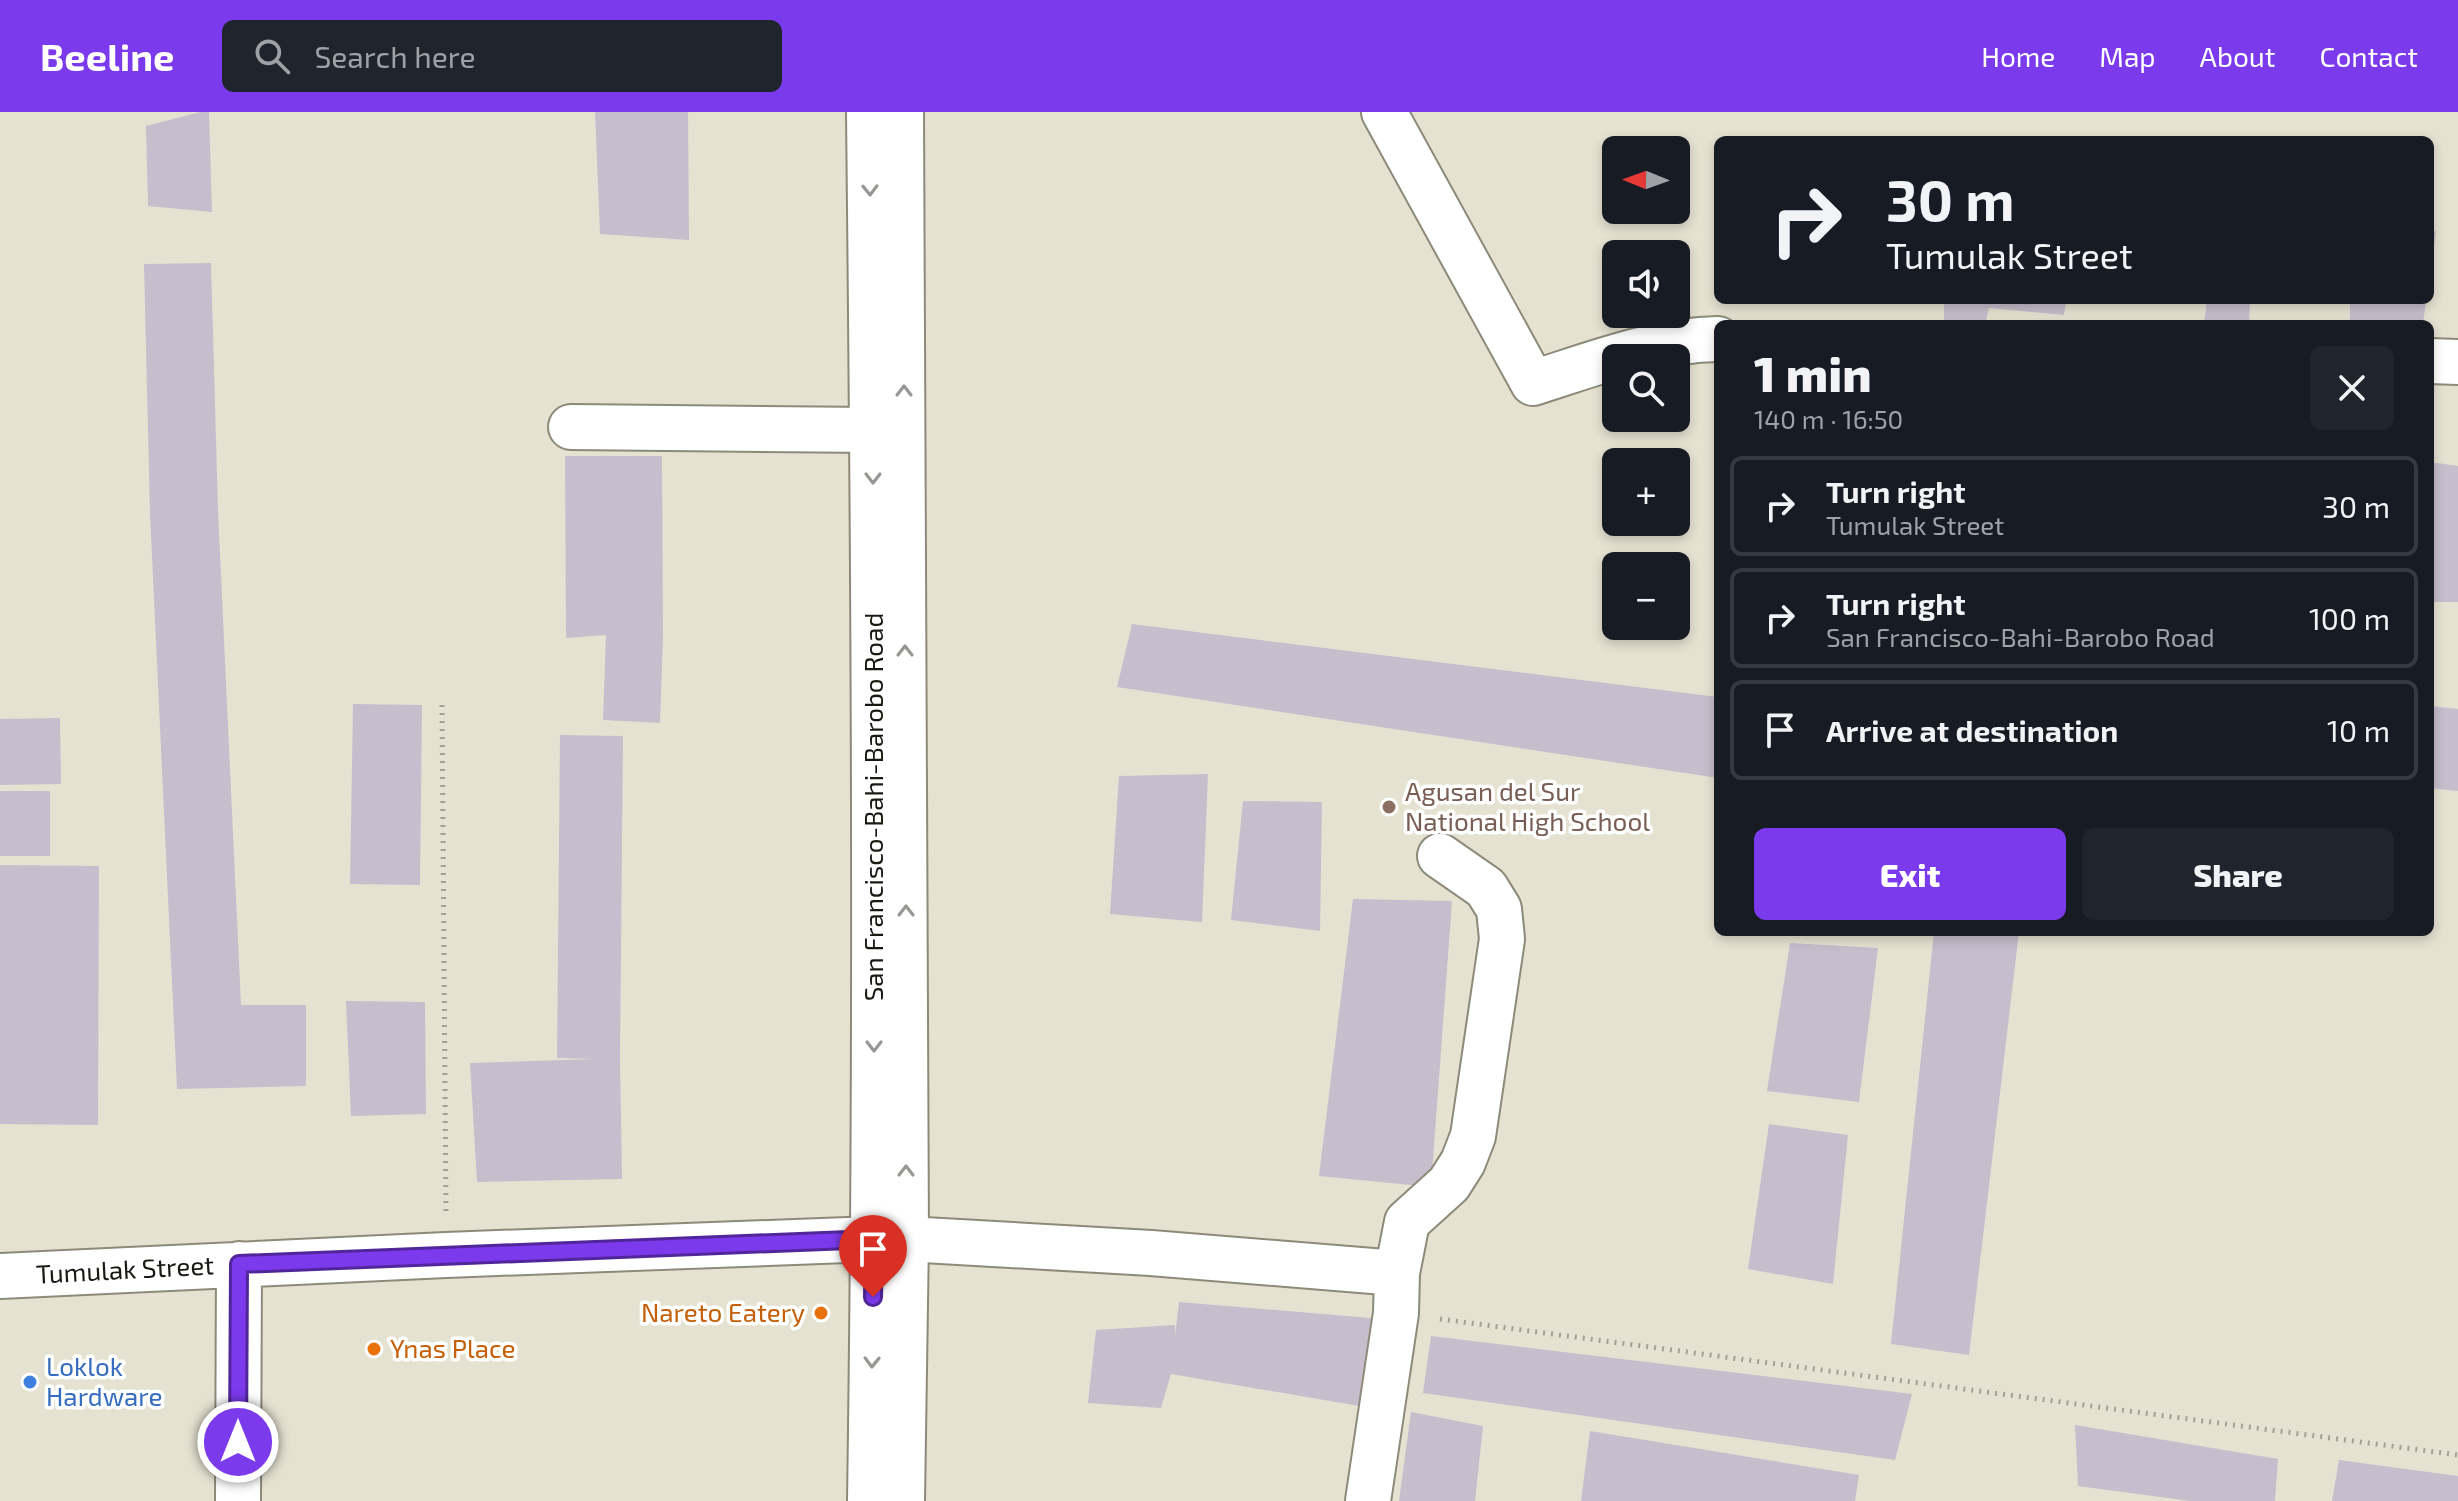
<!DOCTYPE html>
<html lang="en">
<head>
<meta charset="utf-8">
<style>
	body { margin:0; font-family:"Exo 2",sans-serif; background:#20242c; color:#f1f3f6; height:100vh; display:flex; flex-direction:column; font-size:30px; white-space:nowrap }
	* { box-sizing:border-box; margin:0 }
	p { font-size:26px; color:#9ea1a6 }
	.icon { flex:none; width:44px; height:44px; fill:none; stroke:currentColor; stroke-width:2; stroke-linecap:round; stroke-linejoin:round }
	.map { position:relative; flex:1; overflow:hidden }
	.side { position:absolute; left:1714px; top:208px; width:720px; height:616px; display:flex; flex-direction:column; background:#171b24; border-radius:12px; box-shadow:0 4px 12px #0003 }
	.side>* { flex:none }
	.guide { position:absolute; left:1714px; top:24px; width:720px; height:168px; border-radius:12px; box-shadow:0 4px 12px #0003; background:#171b24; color:#f1f3f6; overflow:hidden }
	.needle { width:52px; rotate:271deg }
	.fabs { position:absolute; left:1602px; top:24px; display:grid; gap:16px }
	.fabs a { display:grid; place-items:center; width:88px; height:88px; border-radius:12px; background:#171b24; box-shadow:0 4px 12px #0003; font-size:40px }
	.pin { position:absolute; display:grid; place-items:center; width:68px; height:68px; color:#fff; margin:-82px -34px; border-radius:50% 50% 50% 0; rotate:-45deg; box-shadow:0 0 8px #0007 }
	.pin .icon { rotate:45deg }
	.me { position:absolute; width:88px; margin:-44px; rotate:0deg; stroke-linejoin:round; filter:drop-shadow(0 0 6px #0008) }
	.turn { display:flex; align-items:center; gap:28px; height:168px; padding:0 40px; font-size:36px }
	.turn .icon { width:104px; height:104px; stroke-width:2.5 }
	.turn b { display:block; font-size:56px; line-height:68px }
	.round { display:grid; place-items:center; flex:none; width:84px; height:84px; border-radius:12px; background:#20242c }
	.overview { display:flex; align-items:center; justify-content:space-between; height:136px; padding:0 40px }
	h1 { font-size:48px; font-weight:800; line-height:60px }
	.cta { display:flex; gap:16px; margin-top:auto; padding:16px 40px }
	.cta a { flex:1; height:92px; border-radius:12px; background:#7c3aed; color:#fff; font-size:32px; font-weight:800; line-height:92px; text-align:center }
	.cta a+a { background:#20242c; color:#f1f3f6 }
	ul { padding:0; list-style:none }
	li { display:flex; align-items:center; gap:24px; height:100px; margin:0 16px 12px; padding:0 24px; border:4px solid #363941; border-radius:12px }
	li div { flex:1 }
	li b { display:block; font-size:30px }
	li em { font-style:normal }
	header { display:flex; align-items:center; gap:48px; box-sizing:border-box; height:112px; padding:0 40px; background:#7c3aed; color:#fff }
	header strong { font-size:38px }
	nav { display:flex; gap:44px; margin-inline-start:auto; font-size:28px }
	.search { width:560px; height:72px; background:#20242c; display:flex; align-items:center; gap:20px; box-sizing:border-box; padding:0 28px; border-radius:12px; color:#9ea1a6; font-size:30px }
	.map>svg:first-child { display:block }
	.building { fill:#c7bdcc }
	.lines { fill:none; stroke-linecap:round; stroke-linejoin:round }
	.minor-casing { stroke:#8d8a7a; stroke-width:48 }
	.major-casing { stroke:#8d8a7a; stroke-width:48 }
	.path { stroke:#a3a193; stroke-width:5; stroke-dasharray:2 6; stroke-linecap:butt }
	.minor { stroke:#fff; stroke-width:44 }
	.major { stroke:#fff; stroke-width:44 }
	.oneway { stroke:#989794 }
	.route-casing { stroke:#51269a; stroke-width:20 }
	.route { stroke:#7c3aed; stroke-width:14 }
	.education-dot { fill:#8d6e63; stroke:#fff; stroke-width:3 }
	.food-dot { fill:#e8710a; stroke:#fff; stroke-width:3 }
	.shop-dot { fill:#3f7fe0; stroke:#fff; stroke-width:3 }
	.labels { text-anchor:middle; stroke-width:7; stroke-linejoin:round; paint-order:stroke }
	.education-label { font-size:26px; fill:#785e54; stroke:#fff; text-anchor:start }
	.street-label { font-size:26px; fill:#191812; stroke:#fff }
	.food-label { font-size:26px; fill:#c56008; stroke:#fff; text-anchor:end }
	.shop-label { font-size:26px; fill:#366cbe; stroke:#fff; text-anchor:start }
</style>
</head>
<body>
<header>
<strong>Beeline</strong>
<div class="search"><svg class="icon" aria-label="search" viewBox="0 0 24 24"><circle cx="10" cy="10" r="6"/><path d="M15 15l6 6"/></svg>Search here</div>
<nav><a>Home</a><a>Map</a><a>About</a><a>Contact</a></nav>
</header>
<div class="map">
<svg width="2458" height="1389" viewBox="0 0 2458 1389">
	<rect width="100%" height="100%" fill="#e5e2d1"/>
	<path class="building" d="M200,0H209L212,100L148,94L146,14Z
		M595,0H688L689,128L600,122Z
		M2436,119L2432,149H2430V120Z
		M211,151L218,399L241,893H306V974L177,977L150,402L144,152Z
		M1944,188H2066L2064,203L1989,196L1985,212H1944Z
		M2207,188H2250L2249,212H2204Z
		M2350,188H2426L2423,212H2350Z
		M565,344H662L663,525L660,611L603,608L606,523L566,526Z
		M2430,350L2458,354V490H2430Z
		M1132,512L1718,585V666L1117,575Z
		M353,592L422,593L420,773L350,772Z
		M2430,594L2458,597V679L2430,676Z
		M60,606L61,672L0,673V607Z
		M560,623L623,624L620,947L622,1067L477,1070L470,951L596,947L557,946Z
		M1208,662L1202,810L1110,802L1119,664Z
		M0,679H50V744H0Z
		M1243,689L1322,690L1320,819L1231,808Z
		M0,753L99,754L98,1013L0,1012Z
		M1353,787L1452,789L1431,1075L1319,1064Z
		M1934,820H2019L1969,1243L1891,1232Z
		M1790,831L1878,836L1859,990L1767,979Z
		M346,889L425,890L426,1002L351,1004Z
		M1769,1012L1848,1023L1833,1172L1748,1157Z
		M1179,1190L1382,1207L1371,1296L1171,1262L1161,1296L1088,1291L1096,1218L1175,1213V1224Z
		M1431,1224L1912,1282L1895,1348L1423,1281Z
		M1411,1300L1483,1314L1475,1389H1399Z
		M2075,1313L2278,1347L2275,1389H2190L2078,1374Z
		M1590,1319L1859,1363L1855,1389H1581Z
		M2339,1348L2458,1364V1389H2332Z"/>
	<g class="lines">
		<defs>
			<path id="minor" d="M1384,0L1533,271C1593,252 1654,228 1718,227
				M2430,249L2458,250
				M571,315L873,318
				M906,1127L1151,1141L1397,1161
				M0,1164L446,1143L874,1127
				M238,1389L239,1152
				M1368,1389L1396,1201L1397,1161L1407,1110L1449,1072L1463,1050L1473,1024L1502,827L1499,797L1486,776L1440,744"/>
			<path id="major" d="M869,0C874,463 877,926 870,1389
				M901,0L906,1127L902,1389"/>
		</defs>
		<use href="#minor" class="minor-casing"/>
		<use href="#major" class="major-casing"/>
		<path class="path" d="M442,593L446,1102
			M1440,1207L2458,1343"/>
		<use href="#minor" class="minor"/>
		<use href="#major" class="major"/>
	</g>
	<defs><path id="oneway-chevron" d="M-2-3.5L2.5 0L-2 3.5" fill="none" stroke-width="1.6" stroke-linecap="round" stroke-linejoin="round" transform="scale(2)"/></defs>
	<g class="oneway">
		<use href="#oneway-chevron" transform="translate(870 78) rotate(89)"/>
		<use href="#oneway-chevron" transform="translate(904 279) rotate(-90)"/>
		<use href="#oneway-chevron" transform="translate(873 366) rotate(90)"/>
		<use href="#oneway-chevron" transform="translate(905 539) rotate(-90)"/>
		<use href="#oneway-chevron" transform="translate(906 799) rotate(-90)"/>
		<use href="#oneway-chevron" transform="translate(874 934) rotate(90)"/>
		<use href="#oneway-chevron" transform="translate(906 1059) rotate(-90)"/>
		<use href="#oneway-chevron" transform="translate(872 1250) rotate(91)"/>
	</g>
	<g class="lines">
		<defs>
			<path id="route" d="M238,1330L239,1152L874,1127L873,1185"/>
		</defs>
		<use href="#route" class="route-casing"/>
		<use href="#route" class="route"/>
	</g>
	<circle class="education-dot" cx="1389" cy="695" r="8"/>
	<g class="food-dot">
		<circle cx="821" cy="1201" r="8"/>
		<circle cx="374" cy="1237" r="8"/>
	</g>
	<circle class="shop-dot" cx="30" cy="1270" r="8"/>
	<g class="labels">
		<g class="education-label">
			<text x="1405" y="689">Agusan del Sur<tspan x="1405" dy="30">National High School</tspan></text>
		</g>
		<g class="street-label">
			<text transform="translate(874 695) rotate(-90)" y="9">San Francisco-Bahi-Barobo Road</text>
			<text transform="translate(125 1158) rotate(-3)" y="9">Tumulak Street</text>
		</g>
		<g class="food-label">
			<text x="805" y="1210">Nareto Eatery</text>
			<text x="390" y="1246" text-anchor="start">Ynas Place</text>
		</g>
		<g class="shop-label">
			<text x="46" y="1264">Loklok<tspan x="46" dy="30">Hardware</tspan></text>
		</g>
	</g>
</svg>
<div class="fabs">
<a><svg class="needle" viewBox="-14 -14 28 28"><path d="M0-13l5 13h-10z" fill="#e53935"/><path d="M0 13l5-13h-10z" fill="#9ea1a6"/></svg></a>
<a><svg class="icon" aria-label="sound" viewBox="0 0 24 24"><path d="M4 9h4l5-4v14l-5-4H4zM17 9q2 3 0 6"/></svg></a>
<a><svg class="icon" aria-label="search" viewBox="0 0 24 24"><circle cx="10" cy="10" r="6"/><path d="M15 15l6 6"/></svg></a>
<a>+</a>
<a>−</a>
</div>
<div class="pin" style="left:873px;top:1185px;background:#d93025"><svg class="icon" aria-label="arrive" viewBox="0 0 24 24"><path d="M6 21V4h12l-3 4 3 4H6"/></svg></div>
<svg class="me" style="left:238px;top:1330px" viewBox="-20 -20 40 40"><circle r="17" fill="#7c3aed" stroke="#fff" stroke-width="3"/><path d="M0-11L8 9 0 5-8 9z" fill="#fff"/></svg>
<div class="guide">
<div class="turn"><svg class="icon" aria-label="right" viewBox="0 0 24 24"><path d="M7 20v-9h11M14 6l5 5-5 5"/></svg><div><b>30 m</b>Tumulak Street</div></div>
</div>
<section class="side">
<div class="overview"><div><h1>1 min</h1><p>140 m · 16:50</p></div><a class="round"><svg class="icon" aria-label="close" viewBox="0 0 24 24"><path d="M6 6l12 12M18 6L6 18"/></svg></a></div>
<ul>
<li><svg class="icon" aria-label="right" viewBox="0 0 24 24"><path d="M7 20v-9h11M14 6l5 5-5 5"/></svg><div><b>Turn right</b><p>Tumulak Street</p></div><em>30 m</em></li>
<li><svg class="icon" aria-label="right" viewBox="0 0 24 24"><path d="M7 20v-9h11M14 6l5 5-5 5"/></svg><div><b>Turn right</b><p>San Francisco-Bahi-Barobo Road</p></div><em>100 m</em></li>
<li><svg class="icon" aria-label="arrive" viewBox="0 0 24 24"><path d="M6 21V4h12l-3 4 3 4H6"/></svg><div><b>Arrive at destination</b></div><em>10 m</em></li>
</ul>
<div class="cta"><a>Exit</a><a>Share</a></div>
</section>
</div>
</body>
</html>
